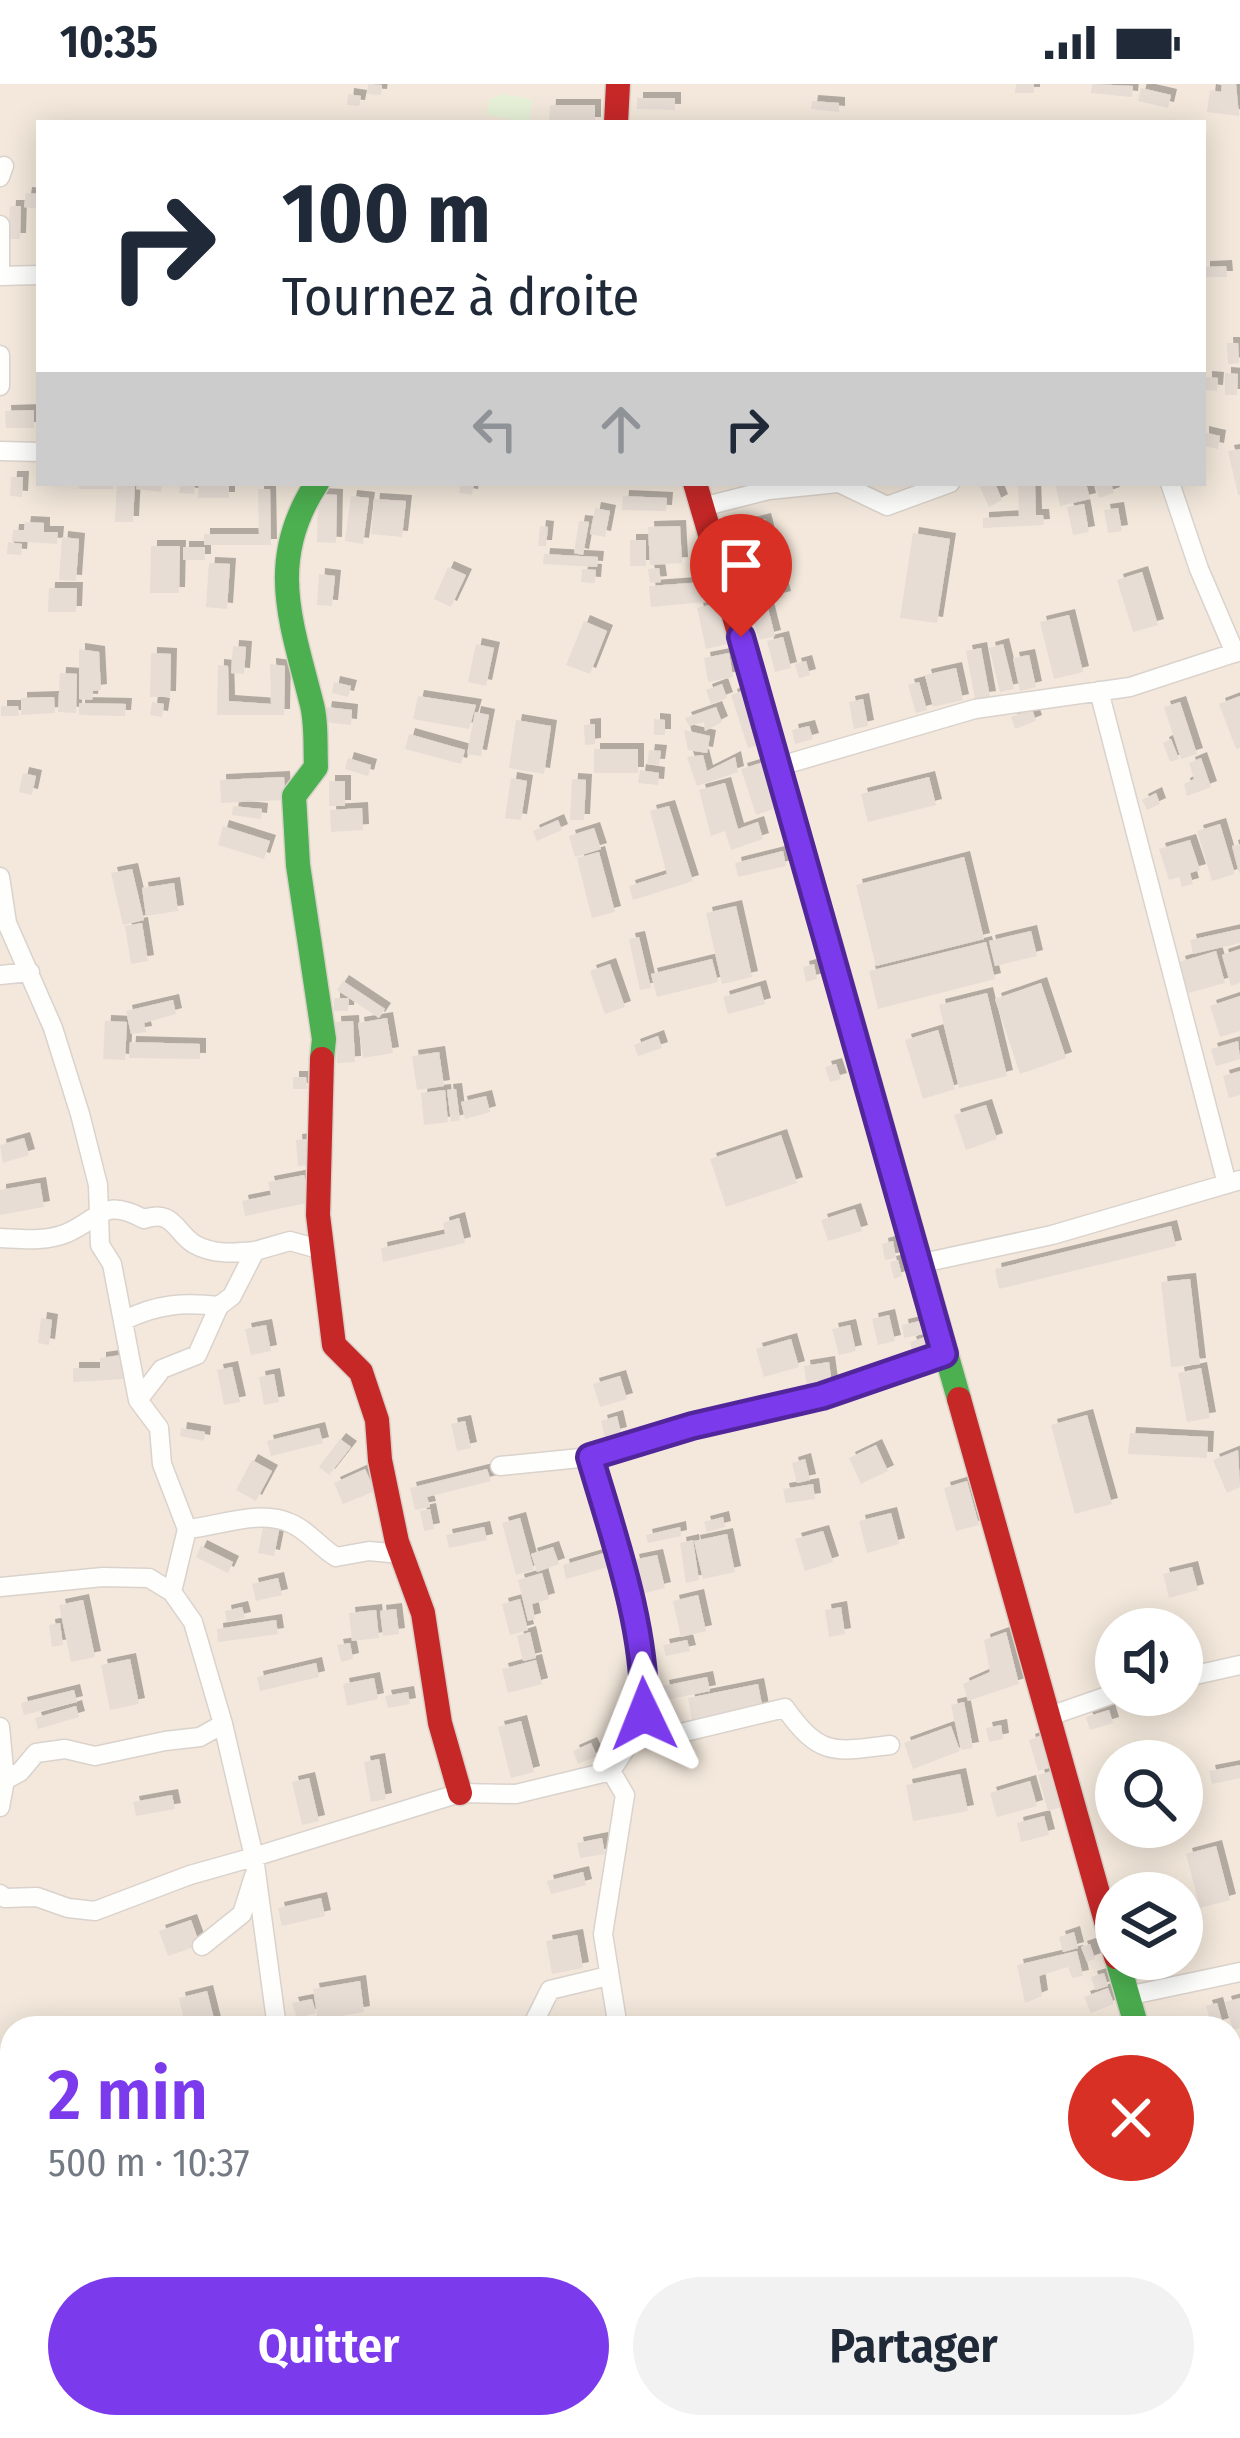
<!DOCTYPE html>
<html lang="fr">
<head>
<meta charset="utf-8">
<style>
	body { margin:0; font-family:"Fira Sans Condensed",sans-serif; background:#f2f2f3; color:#1f2937; height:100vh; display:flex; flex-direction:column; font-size:45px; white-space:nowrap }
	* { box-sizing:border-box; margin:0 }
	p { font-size:39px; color:#747a83 }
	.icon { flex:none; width:66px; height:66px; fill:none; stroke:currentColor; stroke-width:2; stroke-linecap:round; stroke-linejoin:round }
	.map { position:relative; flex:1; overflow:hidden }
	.details { position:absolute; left:0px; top:1932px; width:1242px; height:423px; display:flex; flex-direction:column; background:#fff; border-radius:36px 36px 0 0; box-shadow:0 6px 30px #0003 }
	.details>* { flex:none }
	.banner { position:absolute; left:36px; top:36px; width:1170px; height:366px; border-radius:0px; box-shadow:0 6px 30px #0003; background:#fff; color:#1f2937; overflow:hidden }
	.buttons { position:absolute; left:1095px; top:1524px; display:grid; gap:24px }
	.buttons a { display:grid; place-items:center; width:108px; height:108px; border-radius:50%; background:#fff; box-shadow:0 6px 30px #0003; font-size:60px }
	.pin { position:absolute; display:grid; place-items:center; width:102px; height:102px; color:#fff; margin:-123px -51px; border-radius:50% 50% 50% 0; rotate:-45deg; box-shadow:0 0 12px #0007 }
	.pin .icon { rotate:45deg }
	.me { position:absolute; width:132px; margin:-66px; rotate:358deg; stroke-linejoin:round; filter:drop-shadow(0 0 9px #0008) }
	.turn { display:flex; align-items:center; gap:42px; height:252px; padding:0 48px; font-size:54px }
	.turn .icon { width:156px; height:156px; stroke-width:2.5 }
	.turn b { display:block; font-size:84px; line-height:102px }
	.lanes { display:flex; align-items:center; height:114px; padding:0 48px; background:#0003; justify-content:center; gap:60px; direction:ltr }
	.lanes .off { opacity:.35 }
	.round { display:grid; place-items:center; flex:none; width:126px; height:126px; border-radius:63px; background:#f2f2f3 }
	.headline { display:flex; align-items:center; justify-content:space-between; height:204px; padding:0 48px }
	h1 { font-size:72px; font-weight:600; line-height:90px; color:#7c3aed }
	.action { display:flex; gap:24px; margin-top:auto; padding:24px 48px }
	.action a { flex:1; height:138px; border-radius:72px; background:#7c3aed; color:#fff; font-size:48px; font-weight:600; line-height:138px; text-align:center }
	.action a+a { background:#f2f2f3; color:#1f2937 }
	.status { display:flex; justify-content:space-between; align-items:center; height:84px; padding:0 60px; background:#fff; direction:ltr }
	.status svg { height:33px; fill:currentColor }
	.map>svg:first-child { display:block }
	.residential { fill:#f3e8db; fill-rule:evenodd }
	.green { fill:#e7f1d8 }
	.building { fill:#e7ddd5; filter:url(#shadow) }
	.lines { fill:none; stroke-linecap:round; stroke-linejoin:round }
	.street-casing { stroke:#dad2cc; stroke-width:21 }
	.fast-casing { stroke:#dad1ca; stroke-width:27 }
	.jam-casing { stroke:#dad1ca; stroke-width:27 }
	.street { stroke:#fefefc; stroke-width:18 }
	.fast { stroke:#4caf50; stroke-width:24 }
	.jam { stroke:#c62828; stroke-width:24 }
	.route-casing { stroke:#51269a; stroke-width:30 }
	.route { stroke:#7c3aed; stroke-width:21 }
</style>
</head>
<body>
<div class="status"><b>10:35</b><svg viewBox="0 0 49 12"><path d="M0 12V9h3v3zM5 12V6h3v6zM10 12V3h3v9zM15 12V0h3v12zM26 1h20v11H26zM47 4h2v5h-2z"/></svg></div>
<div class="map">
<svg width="1240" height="2354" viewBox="0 0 1240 2354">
	<defs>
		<filter id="shadow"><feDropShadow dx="6" dy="-6" stdDeviation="0" flood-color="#0004"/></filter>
	</defs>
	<rect width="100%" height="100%" fill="#faf5ee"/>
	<path class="residential" d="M0,0H1240V2354H0ZM39,39H1203V399H39ZM1116,1545H1182V1611H1116ZM1116,1677H1182V1743H1116ZM1116,1809H1182V1875H1116ZM12,1944H1230V2343H12Z"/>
	<path class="green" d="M503,10L533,16L529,38L486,31L489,16Z"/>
	<path class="building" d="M368,0L382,1L381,11L367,10Z
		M1016,0H1034V9H1015Z
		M1092,0L1133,2L1132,13L1091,9Z
		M1222,0H1236L1239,32L1207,28L1210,6L1221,8Z
		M1141,4L1171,11L1168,24L1138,17Z
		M348,10L361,12L359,22L347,21Z
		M637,14H675V26L637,25Z
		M812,17L839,19V28L811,25Z
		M550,21H595V39H549Z
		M26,109L39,110V125L24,123Z
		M10,122H21L20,155H8Z
		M1226,182L1227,193H1204V183Z
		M1227,259H1238L1239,279L1228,280Z
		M1225,289L1238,290L1237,311H1225Z
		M1206,293L1218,294L1217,307L1206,306Z
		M34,326V344H6L5,327Z
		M1203,348L1220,352L1218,365L1203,362Z
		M1240,365V411H1238L1228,367Z
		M11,393H23L22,413L10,412Z
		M79,399H113V405H79Z
		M117,399H135L133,438H115Z
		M137,399H162L161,408L136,405Z
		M181,399H195L194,410L179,409Z
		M199,399H229V414H198Z
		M461,399H474L472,411L459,409Z
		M978,399H995L1002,416L989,423Z
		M1055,399H1086L1090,415L1060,422Z
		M1094,399H1111L1114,409L1099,414Z
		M1035,401L1036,431H1043L1044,441L983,444V434L1019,432L1018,402Z
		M258,405H270L271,461H204V450H259Z
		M318,410L337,411L336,459L317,458Z
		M351,412L369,414L363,460L345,457Z
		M623,412L667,414L666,427L622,426Z
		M374,415L406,417L402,453L371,450Z
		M1084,420L1089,448L1073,451L1067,423Z
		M595,424L610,427L605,453L590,450Z
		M1118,424L1122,447L1108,449L1104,426Z
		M765,435L785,513L765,518L745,440Z
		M579,437L589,438L583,471L574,469Z
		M25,438L44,439V448H58L57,460L12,457L13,446H24Z
		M540,442L548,443L546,462H538Z
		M680,442L682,479L650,481L648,443Z
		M913,449L950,455L937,539L900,534Z
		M62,453L79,455L76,497L59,496Z
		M630,456H646V482H630Z
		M8,458L22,460L21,471L7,470Z
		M151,462H180L179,509H150Z
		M183,463H205V476H183Z
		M544,470L598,473L597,483L543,480Z
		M209,479L230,480L227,525L206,523Z
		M448,483L466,491L451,523L434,515Z
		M659,484L661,498L650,499L648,485Z
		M582,485L596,486L595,499L581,498Z
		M1142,488L1158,541L1133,548L1117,496Z
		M319,490L335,492L332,522L317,521Z
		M704,498L706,518L651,523L649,502Z
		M49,504H77L76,528H48Z
		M717,519L727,560L706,565L697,524Z
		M767,520L775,552L759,556L751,524Z
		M1069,531L1083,588L1054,595L1040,538Z
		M584,537L607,547L590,590L566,581Z
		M783,553L791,584L775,588L767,557Z
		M476,560L494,564L486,602L468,598Z
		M1003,560L1014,605L1000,608L989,564Z
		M233,562L246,563L244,590L231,589Z
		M981,564L990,613L975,615L966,567Z
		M79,565L99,568L101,606L93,607L92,616L79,615Z
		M151,569L171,570L170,613H150Z
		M729,569L733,593L708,598L704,574Z
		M1029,571L1036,603L1020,607L1013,574Z
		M806,577L810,591L799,594L795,580Z
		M270,580L285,582L284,631H217L218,581L228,582L229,617L271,620Z
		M956,584L963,616L933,623L925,591Z
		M60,589L77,590L76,629L58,628Z
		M334,598L351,602L348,613L332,609Z
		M919,598L927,626L916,629L908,601Z
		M722,600L727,614L711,620L706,606Z
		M745,606L762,660L748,664L731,611Z
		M418,612L476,621L469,645L413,635Z
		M1240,612V664L1236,665L1219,620Z
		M54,613L55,629L21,631V614Z
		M863,615L868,642L854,645L849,618Z
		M152,618L164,620L162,633L150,631Z
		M1180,618L1197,670L1181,675L1164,623Z
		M79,619L126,620L125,632L79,631Z
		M1,622H18L19,632H1Z
		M326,623L352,626L351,641L324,638Z
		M716,623L722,638L705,647L704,638L689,642L685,634Z
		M1032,625L1036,637L1015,645L1011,633Z
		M475,628L489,631L481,672L467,670Z
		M654,635L665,636V651H654Z
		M516,636L551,642L544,690L509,684Z
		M595,640V660L585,661L584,641Z
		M809,642L813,655L795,660L792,646Z
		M684,646L710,652L707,669L688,666Z
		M409,650L465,666L461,680L405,665Z
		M1171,655L1179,675L1170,678L1163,659Z
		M594,665H638V689H594Z
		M649,666L661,667L659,681L647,680Z
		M703,671L707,687L735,673L738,688L697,702L687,673Z
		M348,674L371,681L368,692L345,685Z
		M1201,674L1211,703L1187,712L1184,700L1194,695L1189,679Z
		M764,678L779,723L756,731L741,685Z
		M640,686L659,689L658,701L638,699Z
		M23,689L36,692L32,711L19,708Z
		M284,693L285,716L221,719L220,696Z
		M929,693L936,721L868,738L861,710Z
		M511,694L527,697L521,736L505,734Z
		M572,695L586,696L584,736H570Z
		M329,697H345V722H329Z
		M725,699L738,745L758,738L763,755L731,766L725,747L711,752L699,706Z
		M1156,709L1160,720L1147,726L1142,716Z
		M233,722L262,725L261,735L232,731Z
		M669,722L693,797L633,816L629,802L667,790L650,727Z
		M362,724L363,746L331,748L330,726Z
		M558,736L562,746L537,757L533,747Z
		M1220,740L1235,790L1212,797L1197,747Z
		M223,742L270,757L264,775L218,761Z
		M594,744L601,765L575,773L569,752Z
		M1190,756L1200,786L1190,789L1193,800L1182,803L1179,793L1169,796L1159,765Z
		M1240,760V788L1239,789L1232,762Z
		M783,767L786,782L738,793L735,779Z
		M599,768L615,828L592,834L577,774Z
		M964,773L984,855L876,882L856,801Z
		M132,785L144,836L123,841L111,789Z
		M174,799L178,827L146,832L142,804Z
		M736,822L752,893L722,900L706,829Z
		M142,839L148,877L131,880L125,842Z
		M1240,845V859L1193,870L1190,856Z
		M1031,847L1037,872L995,882L989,857Z
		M639,853L651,904L640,906L629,855Z
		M986,858L995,895L878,925L869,887Z
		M1240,865V899L1231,902L1222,871Z
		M1216,867L1225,899L1188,909L1179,878Z
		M712,875L718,898L657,913L651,890Z
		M610,880L625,923L605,930L590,887Z
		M814,880L817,895L806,898L803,883Z
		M343,897L385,925L379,934L337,906Z
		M1041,899L1066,974L1020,990L995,915Z
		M760,902L765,920L728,930L723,913Z
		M987,909L1007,992L959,1004L939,921Z
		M1240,912V947L1220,953L1210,922Z
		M334,914H349L348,927H334Z
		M173,916L176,930L144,939L146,948L131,950L126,927Z
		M387,934L393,969L363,974L358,939Z
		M105,937L127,938L125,976L103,975Z
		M353,937L355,978L337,979L335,938Z
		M938,946L955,1005L923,1015L905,956Z
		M658,952L662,964L638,972L634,961Z
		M1238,957L1240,975L1216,982L1211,965Z
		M130,958L200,960V975L129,974Z
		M439,968L444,1002L417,1006L412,972Z
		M836,980L841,995L830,998L825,983Z
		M1240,987V1011L1229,1014L1223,992Z
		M293,993H306L307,1005H293Z
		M456,1005L460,1036L451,1038L447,1006Z
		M445,1006L448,1038L424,1041L421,1009Z
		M486,1012L490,1028L465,1035L461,1018Z
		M986,1021L997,1055L966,1066L954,1031Z
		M781,1051L797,1099L726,1123L710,1075Z
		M24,1054L29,1071L3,1079L0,1061Z
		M307,1055L308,1081L298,1082L296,1056Z
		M304,1091L312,1118L245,1132L242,1117L271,1111L268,1098Z
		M40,1099L44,1123L0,1131V1106Z
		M855,1125L862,1147L828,1157L821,1136Z
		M459,1134L465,1159L383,1178L381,1164L445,1150L443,1139Z
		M1171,1142L1176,1162L999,1205L995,1185Z
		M893,1157L896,1174L885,1176L882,1160Z
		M898,1176L902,1192L894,1195L890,1178Z
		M1190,1195L1200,1280L1171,1283L1161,1198Z
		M889,1231L895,1257L878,1261L872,1235Z
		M41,1234L52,1236L49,1261L38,1259Z
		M920,1237L923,1250L904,1254L902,1241Z
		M266,1241L271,1267L251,1271L245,1245Z
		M850,1241L856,1267L839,1271L832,1245Z
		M925,1253L928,1264L913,1269L910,1258Z
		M791,1255L799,1283L764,1293L756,1265Z
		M121,1271L123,1295L73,1298V1284H100V1274Z
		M829,1278L832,1300L807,1304L804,1282Z
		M232,1283L240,1318L224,1321L217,1286Z
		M1201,1284L1210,1334L1187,1338L1178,1289Z
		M274,1290L279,1318L264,1321L259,1293Z
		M620,1292L627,1315L600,1323L593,1300Z
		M1087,1331L1112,1420L1075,1430L1051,1341Z
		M617,1332L621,1349L605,1353L601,1337Z
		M465,1337L471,1364L457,1367L451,1340Z
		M181,1344L205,1348L204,1357L180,1352Z
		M319,1344L323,1359L271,1372L267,1357Z
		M1130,1349L1208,1353L1207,1374L1128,1370Z
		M340,1355L351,1363L329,1391L319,1383Z
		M876,1361L888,1387L861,1400L849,1374Z
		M1238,1366L1240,1403L1227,1409L1213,1376Z
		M805,1375L810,1396L797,1399L792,1379Z
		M252,1376L272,1387L256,1417L236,1406Z
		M365,1385L375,1407L343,1420L334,1399Z
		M487,1385L491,1397L427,1413L430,1423L415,1426L410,1404Z
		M967,1397L979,1441L956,1447L944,1404Z
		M813,1400L815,1415L786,1419L783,1405Z
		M430,1425L434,1445L424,1447L420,1427Z
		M891,1429L899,1460L867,1469L859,1437Z
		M723,1433L725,1443L707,1448L704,1438Z
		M520,1434L534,1486L516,1491L502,1439Z
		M264,1438L280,1442L274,1472L258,1469Z
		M484,1443L487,1456L449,1464L446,1451Z
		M680,1443L681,1452L648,1459L646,1451Z
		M823,1447L833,1478L805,1487L795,1455Z
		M727,1450L735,1488L703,1495L694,1457Z
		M693,1456L699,1496L686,1499L680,1459Z
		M201,1462L233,1478L228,1489L196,1473Z
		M553,1463L559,1480L537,1488L531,1470Z
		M604,1469L608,1483L566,1495L563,1481Z
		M657,1471L665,1504L641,1510L633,1476Z
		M1192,1483L1198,1506L1169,1514L1163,1490Z
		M542,1489L549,1515L532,1520L535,1535L528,1537L518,1496Z
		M278,1494L282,1511L256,1517L252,1500Z
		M698,1511L706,1547L681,1553L673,1517Z
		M520,1515L528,1546L510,1551L502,1520Z
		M83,1516L95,1573L71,1578L59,1521Z
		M242,1523L245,1534L227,1538L225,1527Z
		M841,1523L845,1550L829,1553L825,1526Z
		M396,1525L399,1550L383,1552L380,1527Z
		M376,1526L379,1554L352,1557L349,1529Z
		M276,1536L278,1550L218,1558L217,1545Z
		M60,1539L63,1561L52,1563L49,1541Z
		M530,1548L536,1574L523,1577L517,1552Z
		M1006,1548L1019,1600L968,1617L963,1600L990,1588L984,1556Z
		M687,1556L690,1567L666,1572L663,1561Z
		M350,1559L353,1575L341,1578L337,1561Z
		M130,1575L139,1620L110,1626L101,1581Z
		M536,1576L542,1600L508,1609L502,1585Z
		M316,1579L319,1593L260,1607L257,1593Z
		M707,1593L710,1607L666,1616L663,1602Z
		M374,1594L378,1615L347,1622L343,1600Z
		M758,1600L763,1626L693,1640L688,1614Z
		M74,1606L77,1618L24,1631L21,1619Z
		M408,1608L410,1620L388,1624L385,1612Z
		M964,1618L973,1664L961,1666L951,1621Z
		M76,1622L79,1633L38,1645L35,1634Z
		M1109,1626L1113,1639L1090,1646L1086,1633Z
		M521,1637L534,1688L511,1694L498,1643Z
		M1001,1641L1003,1655L989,1658L986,1644Z
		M951,1642L960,1667L913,1685L904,1659Z
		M1042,1651L1052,1683L1038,1687L1029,1656Z
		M591,1659L597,1672L578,1680L573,1667Z
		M379,1675L386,1715L371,1718L364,1678Z
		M1240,1681V1694L1212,1700L1209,1687Z
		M1052,1687L1062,1723L1048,1727L1038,1691Z
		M960,1690L968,1727L913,1737L906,1701Z
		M309,1694L319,1737L302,1741L292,1698Z
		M1030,1697L1037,1722L997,1733L990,1709Z
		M172,1711L175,1725L136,1732L133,1718Z
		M1044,1732L1049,1751L1021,1758L1017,1739Z
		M1147,1743H1167L1172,1754L1155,1761Z
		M602,1754L605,1770L580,1774L577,1759Z
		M1216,1762L1230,1816L1200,1824L1186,1770Z
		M583,1788L586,1801L551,1810L547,1797Z
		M321,1814L325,1832L282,1842L278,1824Z
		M191,1836L200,1861L168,1872L159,1847Z
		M1074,1848L1078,1864L1063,1868L1059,1853Z
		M577,1851L583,1884L552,1890L546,1857Z
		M1090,1860L1095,1875L1087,1878L1081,1863Z
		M1077,1867L1083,1892L1072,1894L1068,1883L1039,1892L1042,1912L1025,1919L1017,1881Z
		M1104,1889L1108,1902L1095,1906L1091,1893Z
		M360,1897L364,1928L318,1936L313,1905Z
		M1108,1904L1114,1920L1091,1929L1084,1913Z
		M207,1907L216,1943L186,1944L179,1914Z
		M1240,1914V1944L1233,1946L1225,1918Z
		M312,1915L316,1929L297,1934L292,1919Z
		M1217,1919L1223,1940L1212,1943L1206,1922Z
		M1240,1968V2000L1230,2003V1971Z
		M1240,2124V2169L1230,2146V2128Z
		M1230,2308L1240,2327V2335L1230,2341Z
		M733,2343H773L777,2354H736Z
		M820,2343H832L836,2354H823Z
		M1155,2343H1187L1188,2352L1157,2354Z
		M1193,2343H1224V2344L1195,2352Z"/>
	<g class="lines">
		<defs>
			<path id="street" d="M0,93L4,82
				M0,141V190
				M0,192L39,191
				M0,271V302
				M0,367L39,368
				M839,399L887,422L950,399
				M1170,399L1199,485L1235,569
				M702,423L769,406L838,399
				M1099,607L1227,1100
				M780,682L975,625L1130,603L1240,567
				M0,793L7,839L53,944L80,1030L98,1101L100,1161L112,1180L138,1316L159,1344L162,1380L187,1445L172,1508L193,1538L223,1640L254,1773L190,1791L95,1827L68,1824L37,1813L5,1814L0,1810
				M0,891L30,888
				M0,1154C23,1155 45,1158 67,1149C101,1134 103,1113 144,1135C174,1125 175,1148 194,1160C213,1171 235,1169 255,1167
				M918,1180L1052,1151L1240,1096
				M125,1236C157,1220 184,1218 219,1222
				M138,1316L162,1285L197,1271L219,1222L232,1212L255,1167L290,1157L322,1166
				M590,1373L645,1589L643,1631L634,1652
				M500,1382L590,1373L693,1342L822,1312L944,1270
				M187,1445C220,1442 259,1425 290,1439C306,1445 321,1464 336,1473L369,1467L401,1470
				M0,1503L103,1493L149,1494L172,1508
				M1182,1594L1240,1581
				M1047,1633L1116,1609
				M0,1643L5,1696L0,1723
				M611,1687L625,1711L603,1850L618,1944
				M5,1696L20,1688L36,1669L65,1665L95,1672L165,1657L200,1653L223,1640
				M202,1862L242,1830L254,1792
				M1127,1912L1240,1888
				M277,1944L254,1773L460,1709L516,1710L611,1687L634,1652L656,1655L785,1624C820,1673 834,1668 890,1661
				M531,1944L550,1906L608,1892
				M388,2343L390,2354"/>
			<path id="fast" d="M317,399C266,476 291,537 311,617C317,637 315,662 316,683L294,712L298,781L324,955L322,975
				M827,850L959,1315
				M1117,1875L1137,1944
				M1230,2230L1240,2259"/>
			<path id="jam" d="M616,39L618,0
				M695,399L827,850
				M322,975L318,1131L334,1261L361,1288L377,1336L380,1376L397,1458L423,1529L440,1639L460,1709
				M959,1315L1116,1873"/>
		</defs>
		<use href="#street" class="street-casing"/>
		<use href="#fast" class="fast-casing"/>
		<use href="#jam" class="jam-casing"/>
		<use href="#street" class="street"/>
		<use href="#fast" class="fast"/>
		<use href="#jam" class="jam"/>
	</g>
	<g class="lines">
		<defs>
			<path id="route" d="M644,1630C647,1547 614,1454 590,1373L692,1342L822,1312L944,1270L741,553"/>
		</defs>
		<use href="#route" class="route-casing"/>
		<use href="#route" class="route"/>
	</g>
</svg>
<div class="buttons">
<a><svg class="icon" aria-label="sound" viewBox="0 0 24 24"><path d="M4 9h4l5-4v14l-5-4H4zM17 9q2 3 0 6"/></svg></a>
<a><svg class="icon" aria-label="search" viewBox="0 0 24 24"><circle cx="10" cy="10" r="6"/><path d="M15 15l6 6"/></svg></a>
<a><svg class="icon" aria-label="layers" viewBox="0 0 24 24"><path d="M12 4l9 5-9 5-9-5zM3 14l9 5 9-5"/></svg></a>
</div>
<div class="pin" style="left:741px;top:553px;background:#d93025"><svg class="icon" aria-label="arrive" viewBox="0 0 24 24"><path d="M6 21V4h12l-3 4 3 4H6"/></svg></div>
<svg class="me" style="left:644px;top:1630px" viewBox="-20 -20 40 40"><path d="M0-17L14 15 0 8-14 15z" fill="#7c3aed" stroke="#fff" stroke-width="4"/></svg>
<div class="banner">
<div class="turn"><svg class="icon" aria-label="right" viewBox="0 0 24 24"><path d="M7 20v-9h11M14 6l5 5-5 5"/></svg><div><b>100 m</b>Tournez à droite</div></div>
<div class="lanes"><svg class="icon off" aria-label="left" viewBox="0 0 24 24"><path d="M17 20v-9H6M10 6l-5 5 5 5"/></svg><svg class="icon off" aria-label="ahead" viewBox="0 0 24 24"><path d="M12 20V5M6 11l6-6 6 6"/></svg><svg class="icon" aria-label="right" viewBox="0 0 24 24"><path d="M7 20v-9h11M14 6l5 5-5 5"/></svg></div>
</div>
<section class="details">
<div class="headline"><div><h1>2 min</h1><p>500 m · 10:37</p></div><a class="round" style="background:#d93025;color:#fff"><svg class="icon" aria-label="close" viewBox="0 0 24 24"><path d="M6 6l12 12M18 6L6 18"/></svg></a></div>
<div class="action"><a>Quitter</a><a>Partager</a></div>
</section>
</div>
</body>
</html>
